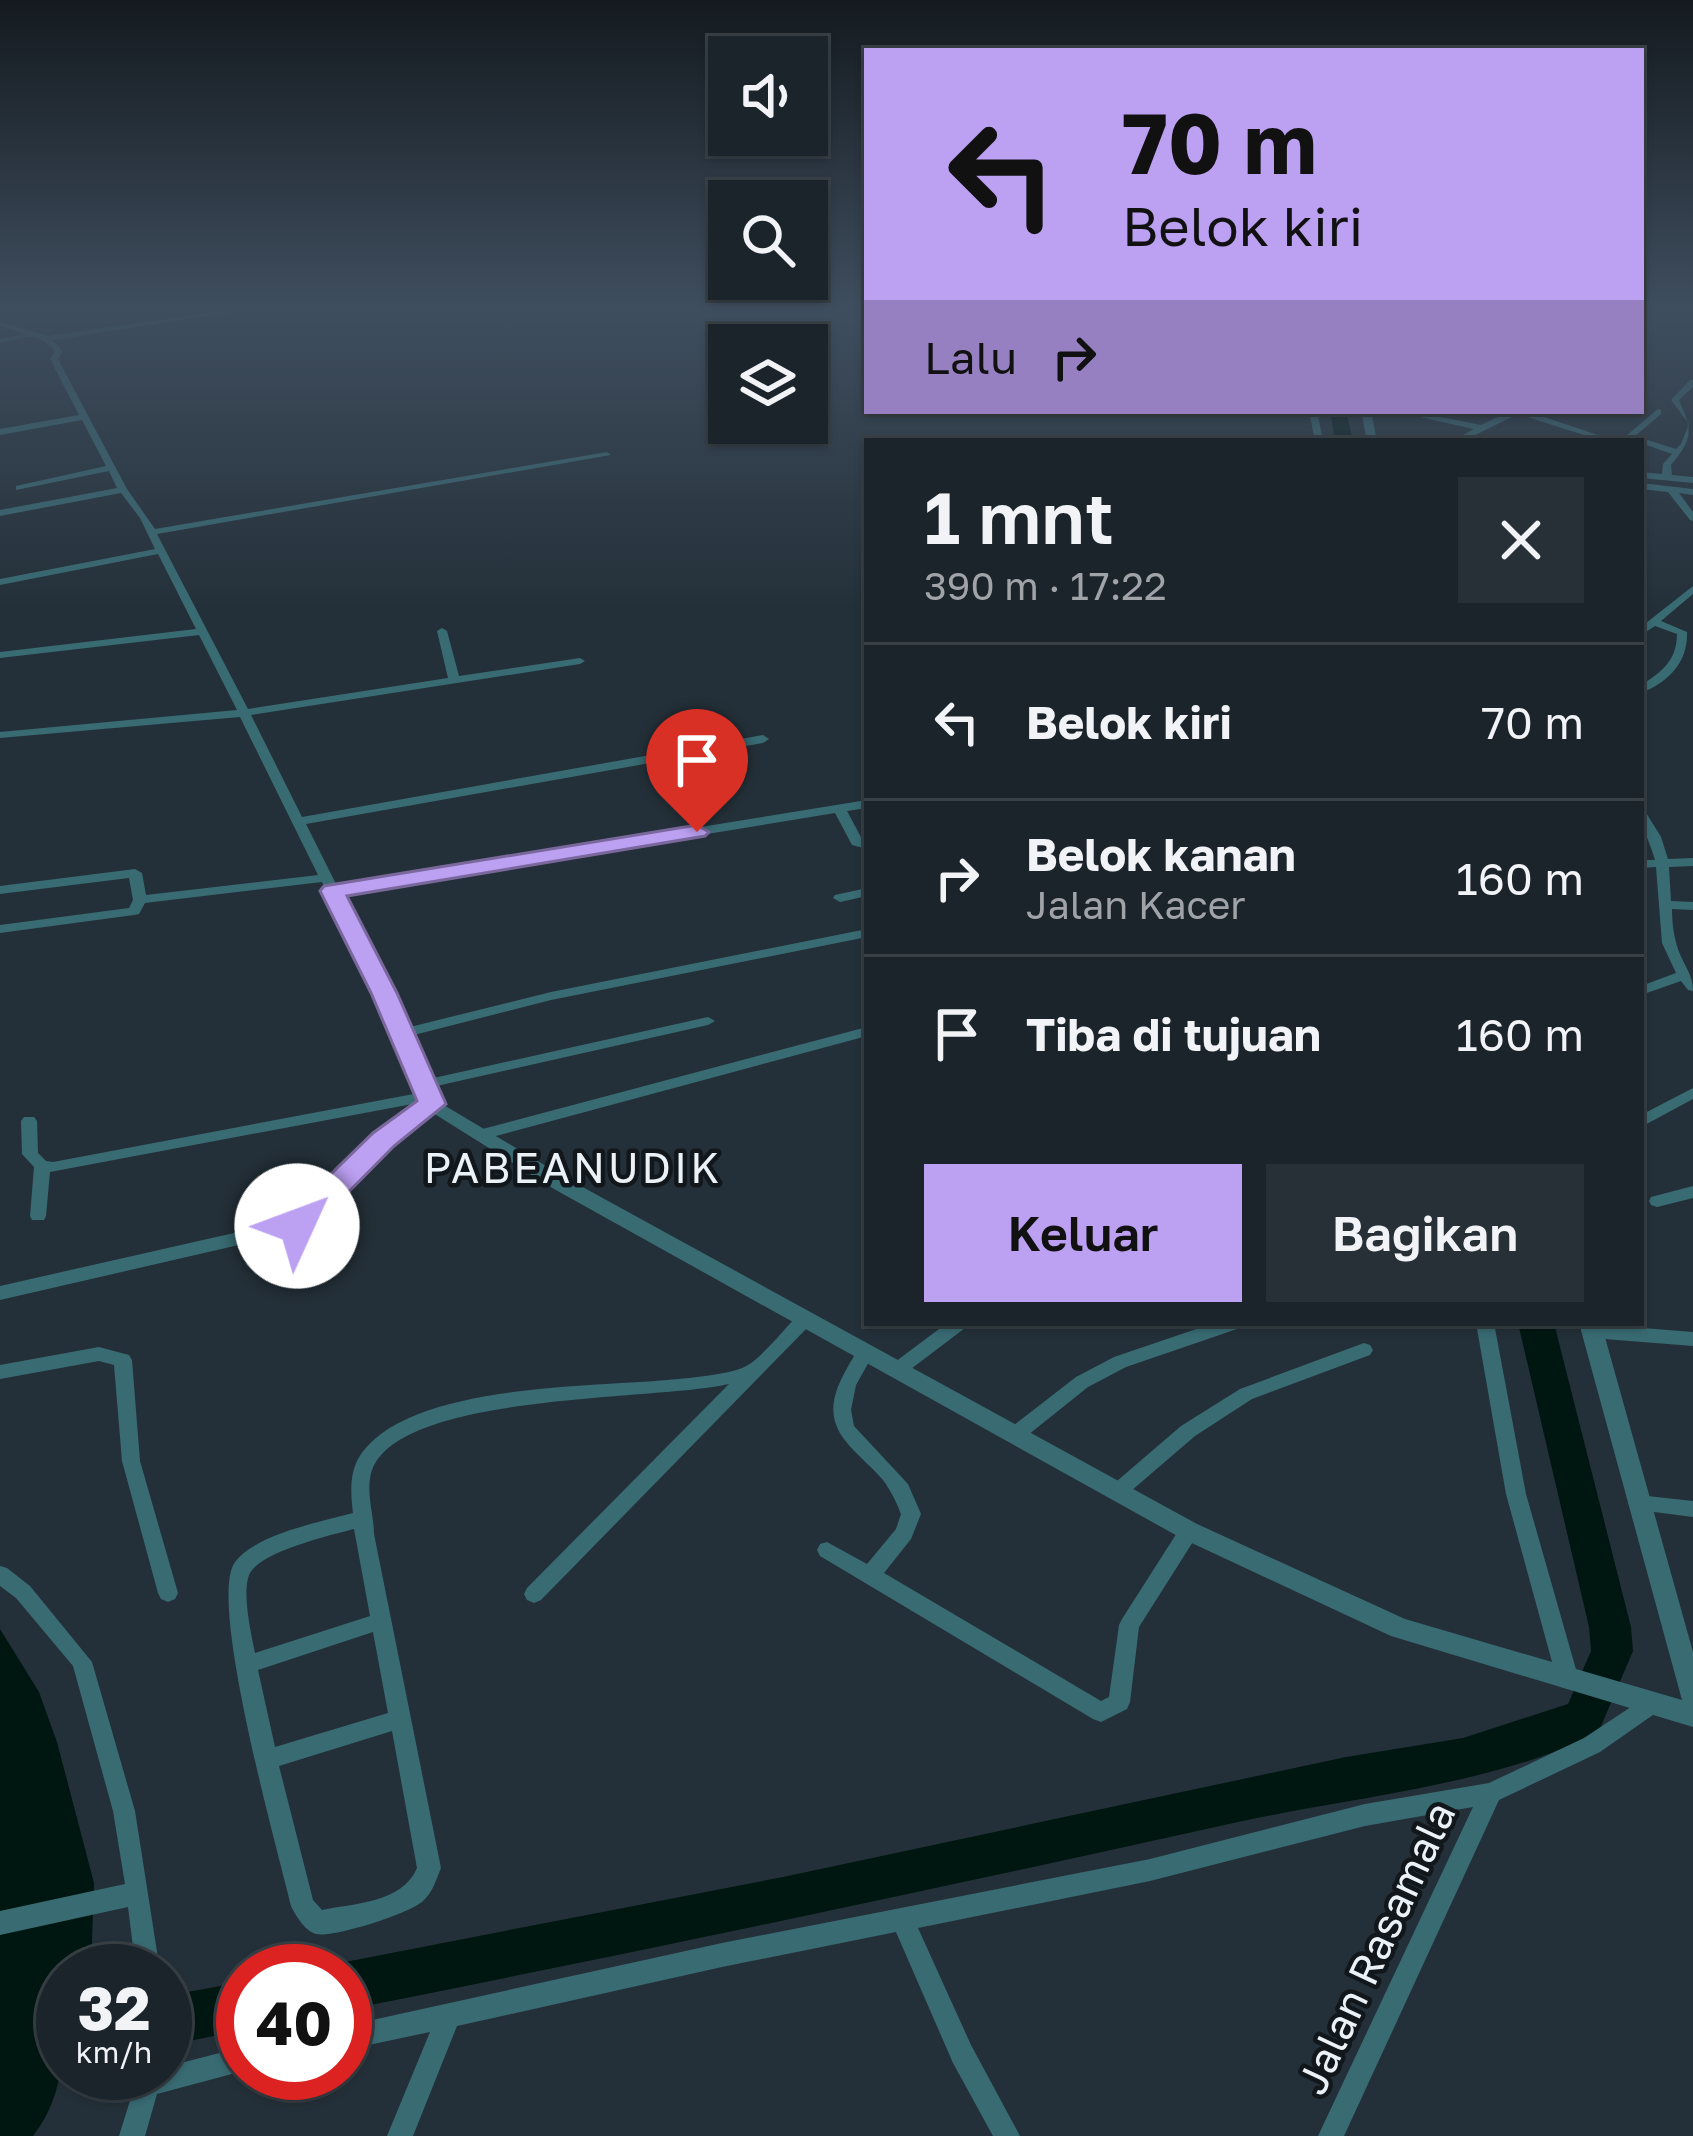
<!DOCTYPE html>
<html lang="id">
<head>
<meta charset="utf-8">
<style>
	body { margin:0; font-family:"Golos Text",sans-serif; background:#283037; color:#f1f3f6; height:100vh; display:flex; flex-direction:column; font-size:45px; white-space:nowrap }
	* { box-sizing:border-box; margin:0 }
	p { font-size:39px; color:#a0a4a9 }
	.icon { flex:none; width:66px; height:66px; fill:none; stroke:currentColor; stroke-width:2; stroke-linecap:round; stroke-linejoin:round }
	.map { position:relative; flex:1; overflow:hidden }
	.drawer { position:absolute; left:864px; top:438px; width:780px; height:888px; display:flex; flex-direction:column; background:#1b242b; border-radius:0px; box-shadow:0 3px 9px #0004,0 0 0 3px #394147 }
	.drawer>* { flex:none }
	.hud { position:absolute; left:864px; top:48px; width:780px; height:366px; border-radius:0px; box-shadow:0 3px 9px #0004,0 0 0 3px #394147; background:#bca0f2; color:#111; overflow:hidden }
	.controls { position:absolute; left:708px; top:36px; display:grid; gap:24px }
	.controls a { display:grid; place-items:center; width:120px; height:120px; border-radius:0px; background:#1b242b; box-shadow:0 3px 9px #0004,0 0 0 3px #394147; font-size:60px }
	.speed { position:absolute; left:36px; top:1944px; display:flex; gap:24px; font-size:60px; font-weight:700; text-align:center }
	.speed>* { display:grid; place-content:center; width:156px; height:156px; border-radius:50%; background:#1b242b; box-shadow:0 3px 9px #0004,0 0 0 3px #394147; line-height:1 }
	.speed small { font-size:30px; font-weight:400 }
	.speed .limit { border:18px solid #d22; background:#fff; color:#111 }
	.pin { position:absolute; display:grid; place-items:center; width:102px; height:102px; color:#fff; margin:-123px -51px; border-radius:50% 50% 50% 0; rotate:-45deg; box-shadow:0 0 12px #0007 }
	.pin .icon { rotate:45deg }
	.me { position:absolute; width:132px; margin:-66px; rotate:47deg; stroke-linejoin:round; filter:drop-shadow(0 0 9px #0008) }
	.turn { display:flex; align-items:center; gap:42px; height:252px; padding:0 60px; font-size:54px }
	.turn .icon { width:156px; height:156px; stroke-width:2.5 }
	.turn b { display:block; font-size:84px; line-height:102px }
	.then { display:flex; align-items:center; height:114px; padding:0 60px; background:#0003; gap:24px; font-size:45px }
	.round { display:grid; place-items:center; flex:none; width:126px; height:126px; border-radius:0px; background:#283037 }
	.headline { display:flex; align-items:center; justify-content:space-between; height:204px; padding:0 60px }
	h1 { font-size:72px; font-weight:600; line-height:90px }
	.action { display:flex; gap:24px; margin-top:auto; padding:24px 60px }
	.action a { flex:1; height:138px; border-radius:0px; background:#bca0f2; color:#111; font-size:48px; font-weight:600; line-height:138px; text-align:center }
	.action a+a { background:#283037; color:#f1f3f6 }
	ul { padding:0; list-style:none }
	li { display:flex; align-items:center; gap:36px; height:156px; padding:0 60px; border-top:3px solid #394147 }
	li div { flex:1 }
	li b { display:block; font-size:45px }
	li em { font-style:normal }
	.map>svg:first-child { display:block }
	.water { fill:#001711 }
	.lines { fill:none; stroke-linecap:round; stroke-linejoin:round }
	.river { fill:#001711; fill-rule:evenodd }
	.minor { fill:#396b73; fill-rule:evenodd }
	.tertiary { fill:#396b73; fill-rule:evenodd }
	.route { fill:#bca0f2; stroke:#7a689d; stroke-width:3 }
	.labels { text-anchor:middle; stroke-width:9; stroke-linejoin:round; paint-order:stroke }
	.quarter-label { font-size:42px; letter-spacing:3px; fill:#eaf2f8; stroke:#12171b }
	.near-street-label { font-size:42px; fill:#eaf2f8; stroke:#12171b }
</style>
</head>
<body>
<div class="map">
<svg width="1693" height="2136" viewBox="0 0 1693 2136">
	<rect width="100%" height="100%" fill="#243039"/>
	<path class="water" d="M0,1629L39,1692L57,1742L94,1883L91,1971H63C63,2029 71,2088 33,2136H0Z"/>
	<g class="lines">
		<path class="river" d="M1330,411H1346L1353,441H1335Z
			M1518,1323H1554L1631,1627L1633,1651L1599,1731C1504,1784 1346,1798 1238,1822C941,1888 643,1951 345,2010V1971H327L345,1962L783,1877L1346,1757L1463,1738L1568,1704L1591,1651L1589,1627Z
			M243,1982V2030L165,2046V1996Z"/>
		<path class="minor" d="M0,308H18L0,312Z
			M111,308H148L144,310H115Z
			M243,308H260L52,340L63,351L58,359L127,489L155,529L607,452L611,455L157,534L248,709L448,678L437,631L442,628L447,631L459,676L580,658L585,661L580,664L251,715L302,817L763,735L769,739L763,743L306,824L337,886L867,800V808L847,811L862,839L867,841V849L852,845L835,813L341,894L406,1028L551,992L867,929V937L551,1000L410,1036L429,1079L708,1017L715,1021L708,1025L432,1087L440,1104L432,1109L427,1107L423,1102L50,1172L46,1216L44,1220H32L30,1216L34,1167L22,1154L21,1121L24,1117H34L37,1121L38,1153L46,1161L53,1162L419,1093L377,993L322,882L145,903L139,914L134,915L0,933V925L129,908L133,900L129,878L0,894V886L135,869L142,873L146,895L318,875L240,717L0,738V732L237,710L199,635L0,658V652L196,629L158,554L0,585V579L155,549L140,518L121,493L0,516V510L117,488L109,471L16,490V486L106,466L82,420L0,435V429L79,415L50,359L55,351C33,329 28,338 0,343V339L25,334L0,326V322L48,336Z
			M1690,380H1693V387L1679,400C1693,431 1693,438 1671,465L1672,475L1693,477V483L1641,478V472L1662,474L1663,464L1672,454L1641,443V441H1620L1658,409L1661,410V414L1635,436L1676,449L1681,444L1689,424L1671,400Z
			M1309,411H1317L1323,441H1315Z
			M1393,411H1410L1481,425L1510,411H1526L1616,441H1603L1518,414L1463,441H1452L1474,429Z
			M1641,483L1693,489V495L1679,493L1693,512V521L1690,520L1668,492L1641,489Z
			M1693,586V594L1661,621L1687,632C1688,663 1668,682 1641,693V685C1662,672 1677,660 1677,634L1655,626L1641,635V627Z
			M1641,810L1645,811L1661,837L1668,859L1693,858V866L1669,867L1671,901L1693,902V910L1672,909C1672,924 1674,938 1679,952C1685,967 1693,975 1693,991L1688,990L1681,981L1641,995V986L1676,973L1662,943L1656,867L1641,868V860H1655C1650,842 1641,828 1641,810Z
			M867,888V896L840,902L833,898L835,895Z
			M867,1027V1036L481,1140L473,1135L475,1131Z
			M1693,1088V1099L1641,1127V1115Z
			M1693,1186V1198L1657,1207L1651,1205L1649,1201L1651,1197Z
			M806,1312L812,1313L815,1318L812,1323L541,1600L534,1603L527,1600L524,1594L527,1588L729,1384C655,1401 401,1392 372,1470C365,1490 374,1515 374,1534L441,1868C436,1880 433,1892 423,1901C409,1914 333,1938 316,1934C305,1931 296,1916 291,1906C278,1851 207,1600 235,1562C256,1534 320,1522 353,1513C351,1496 349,1476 358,1459C401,1384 590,1387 668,1380C686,1378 733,1375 748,1365C762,1357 787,1326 800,1313ZM354,1529L370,1616L255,1653C251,1633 242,1594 249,1575C258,1552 331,1535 354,1529ZM373,1632L388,1713L275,1747L258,1670ZM392,1731L417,1868C402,1903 356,1903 322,1910L313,1900L279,1766Z
			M947,1323H968L965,1328L903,1375L897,1377L891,1375L888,1370L891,1365Z
			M1214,1323H1243L1240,1328L1126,1367L1088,1387L1023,1439L1016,1441L1009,1439L1007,1434L1009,1429L1076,1377L1114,1357Z
			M1476,1323H1494L1526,1494L1579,1680L1575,1687L1568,1689L1561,1687L1557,1680L1506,1494Z
			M1592,1324L1693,1332V1346L1592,1338L1586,1336L1583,1331L1586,1326Z
			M1364,1343L1370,1345L1373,1350L1370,1355L1252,1399L1195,1436L1124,1497L1117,1500L1110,1497L1107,1492L1110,1487L1181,1426L1240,1389Z
			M865,1346L871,1348L874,1353L856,1385L851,1410L854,1426L908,1484L921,1514L911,1539L884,1573L1101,1701L1109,1697L1119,1625L1122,1619L1182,1525L1189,1523L1196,1525L1199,1531L1196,1537L1139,1627L1130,1702L1127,1709L1101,1722L1093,1719L820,1556L817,1550L820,1544L827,1542L867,1564L896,1529L901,1514C896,1501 891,1491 883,1480C855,1448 818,1431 840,1382C845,1371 852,1359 859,1348Z
			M99,1347L129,1355L132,1360L140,1461L178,1593L175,1599L168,1602L161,1599L158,1593L122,1461L114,1365L99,1361L0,1379V1365Z
			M1638,1495L1693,1501V1517L1631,1509L1628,1503L1631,1497Z
			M0,1566L7,1568L30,1586L92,1662L135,1811L160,1971H136L128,1907L0,1935V1911L125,1884L113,1811L73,1666L16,1598L0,1586Z
			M1652,1693L1660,1696L1663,1703L1660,1710L1600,1752L1499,1800L1344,2136H1318L1473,1807L1365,1826L1150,1881L918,1928L971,2045L1020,2136H993L953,2063L896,1932L722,1967L457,2026L413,2136H387L430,2032L345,2050V2026L722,1943L1150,1859L1365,1804L1489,1783L1584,1738Z
			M243,2047V2071L157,2094L145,2136H119L138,2075L165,2073V2067Z"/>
		<path class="tertiary" d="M1361,411H1371L1377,441H1367Z
			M432,1098L568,1179L1197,1524L1405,1619L1682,1700L1579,1323H1601L1693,1652V1727L1391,1636L1181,1538L554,1189L433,1113L391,1144L304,1230L0,1300V1286L291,1220L377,1136L425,1100Z"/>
	</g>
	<linearGradient id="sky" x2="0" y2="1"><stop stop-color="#141a1f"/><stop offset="0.51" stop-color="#3f4e5f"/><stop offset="1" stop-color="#3f4e5f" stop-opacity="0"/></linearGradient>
	<rect width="1693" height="607" fill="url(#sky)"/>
	<path class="route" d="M697,825L709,832L705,836L347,896L397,993L446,1104L394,1146L308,1233H286L282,1226L286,1218L373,1133L417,1101L371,993L320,891L324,886Z"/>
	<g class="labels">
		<g class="quarter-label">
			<text x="573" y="1183">PABEANUDIK</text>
		</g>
		<g class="near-street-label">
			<text transform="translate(1376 1948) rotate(-65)" y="15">Jalan Rasamala</text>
		</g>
	</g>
</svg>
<div class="controls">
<a><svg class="icon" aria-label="sound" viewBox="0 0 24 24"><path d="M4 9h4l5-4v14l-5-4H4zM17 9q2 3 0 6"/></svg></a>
<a><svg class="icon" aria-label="search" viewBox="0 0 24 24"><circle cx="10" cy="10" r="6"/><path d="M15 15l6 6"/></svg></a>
<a><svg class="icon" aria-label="layers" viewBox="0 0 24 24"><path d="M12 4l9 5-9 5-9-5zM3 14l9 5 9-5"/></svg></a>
</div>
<div class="speed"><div>32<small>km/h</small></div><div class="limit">40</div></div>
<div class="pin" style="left:697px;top:832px;background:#d93025"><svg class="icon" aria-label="arrive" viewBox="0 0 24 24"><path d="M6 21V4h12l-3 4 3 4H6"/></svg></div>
<svg class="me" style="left:297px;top:1226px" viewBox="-20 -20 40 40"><circle r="19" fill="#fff"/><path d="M0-13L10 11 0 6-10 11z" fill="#bca0f2"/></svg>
<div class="hud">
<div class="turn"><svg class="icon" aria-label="left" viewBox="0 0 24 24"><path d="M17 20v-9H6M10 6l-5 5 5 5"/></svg><div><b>70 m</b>Belok kiri</div></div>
<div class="then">Lalu<svg class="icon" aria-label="right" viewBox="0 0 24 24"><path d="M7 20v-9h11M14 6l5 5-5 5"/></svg></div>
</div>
<section class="drawer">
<div class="headline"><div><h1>1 mnt</h1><p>390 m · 17:22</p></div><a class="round"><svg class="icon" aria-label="close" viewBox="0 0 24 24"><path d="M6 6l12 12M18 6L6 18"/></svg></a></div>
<ul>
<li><svg class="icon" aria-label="left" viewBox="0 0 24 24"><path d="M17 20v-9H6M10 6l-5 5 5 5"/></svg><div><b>Belok kiri</b></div><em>70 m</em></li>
<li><svg class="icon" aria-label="right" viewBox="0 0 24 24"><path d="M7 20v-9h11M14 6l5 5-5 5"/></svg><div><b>Belok kanan</b><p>Jalan Kacer</p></div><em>160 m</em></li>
<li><svg class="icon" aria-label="arrive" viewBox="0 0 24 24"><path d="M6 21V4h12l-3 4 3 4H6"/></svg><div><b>Tiba di tujuan</b></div><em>160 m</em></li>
</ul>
<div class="action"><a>Keluar</a><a>Bagikan</a></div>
</section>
</div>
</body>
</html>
